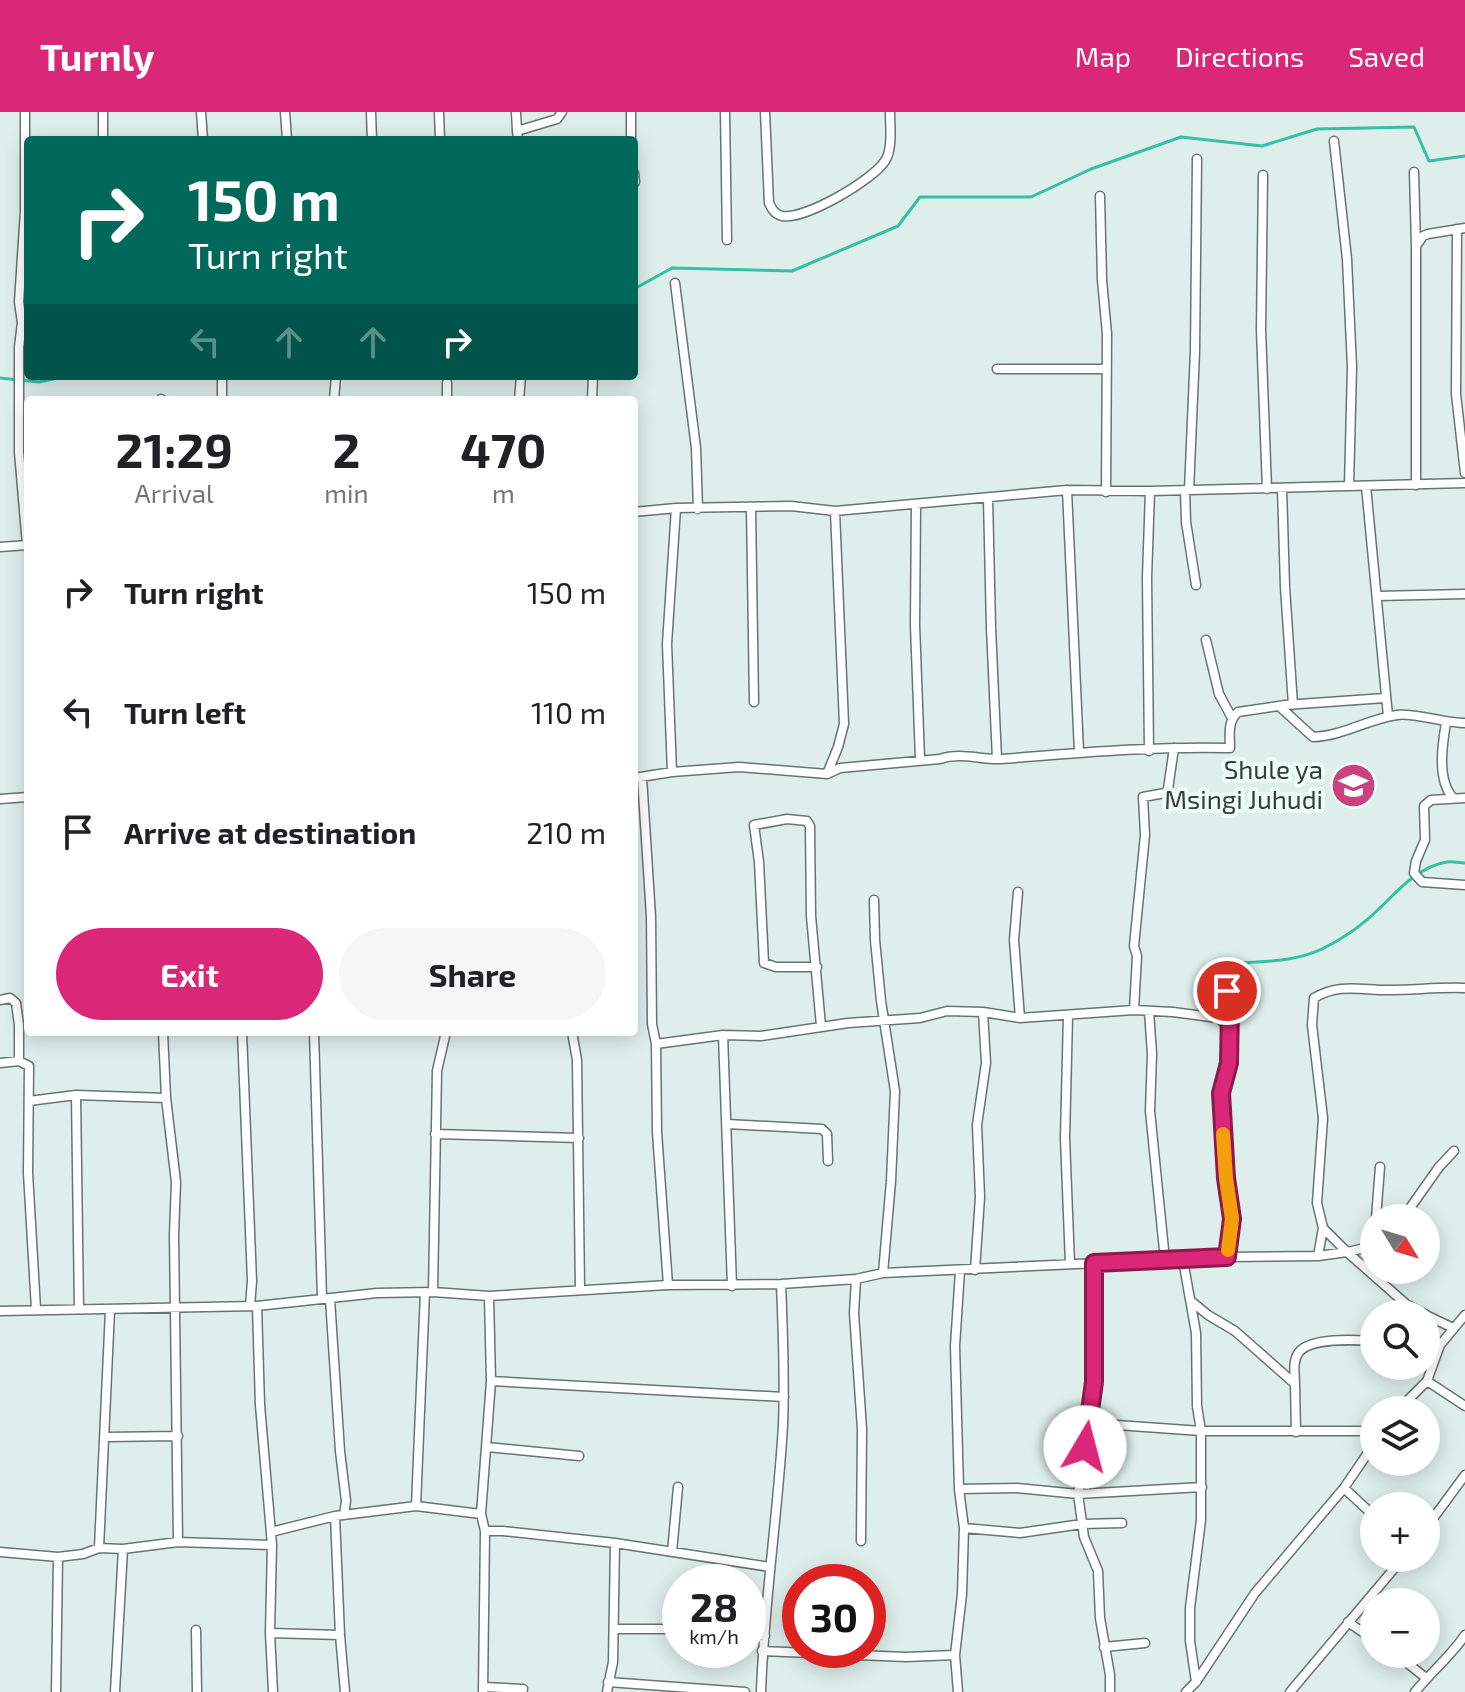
<!DOCTYPE html>
<html lang="en">
<head>
<meta charset="utf-8">
<style>
	body { margin:0; font-family:"Exo 2",sans-serif; background:#f6f6f6; color:#202124; height:100vh; display:flex; flex-direction:column; font-size:30px; white-space:nowrap }
	* { box-sizing:border-box; margin:0 }
	p { font-size:26px; color:#757577 }
	.icon { flex:none; width:44px; height:44px; fill:none; stroke:currentColor; stroke-width:2; stroke-linecap:round; stroke-linejoin:round }
	.map { position:relative; flex:1; overflow:hidden }
	.sheet { position:absolute; left:24px; top:284px; width:614px; height:640px; display:flex; flex-direction:column; background:#fff; border-radius:8px; box-shadow:0 4px 20px #0003 }
	.sheet>* { flex:none }
	.hud { position:absolute; left:24px; top:24px; width:614px; height:244px; border-radius:8px; box-shadow:0 4px 20px #0003; background:#00695c; color:#fff; overflow:hidden }
	.needle { width:52px; rotate:128deg }
	.buttons { position:absolute; left:1360px; top:1092px; display:grid; gap:16px }
	.buttons a { display:grid; place-items:center; width:80px; height:80px; border-radius:50%; background:#fff; box-shadow:0 4px 20px #0003; font-size:40px }
	.speed { position:absolute; left:662px; top:1452px; display:flex; gap:16px; font-size:40px; font-weight:700; text-align:center }
	.speed>* { display:grid; place-content:center; width:104px; height:104px; border-radius:50%; background:#fff; box-shadow:0 4px 20px #0003; line-height:1 }
	.speed small { font-size:20px; font-weight:400 }
	.speed .limit { border:12px solid #d22; background:#fff; color:#111 }
	.pin { position:absolute; display:grid; place-items:center; width:68px; height:68px; color:#fff; margin:-34px; border:4px solid #fff; border-radius:50%; box-shadow:0 2px 8px #0007 }
	.me { position:absolute; width:88px; margin:-44px; rotate:8deg; stroke-linejoin:round; filter:drop-shadow(0 0 6px #0008) }
	.turn { display:flex; align-items:center; gap:28px; height:168px; padding:0 32px; font-size:36px }
	.turn .icon { width:104px; height:104px; stroke-width:2.5 }
	.turn b { display:block; font-size:56px; line-height:68px }
	.lanes { display:flex; align-items:center; height:76px; padding:0 32px; background:#0003; justify-content:center; gap:40px; direction:ltr }
	.lanes .off { opacity:.35 }
	.eta { display:flex; justify-content:space-evenly; align-items:center; height:136px; text-align:center }
	.eta b { font-size:48px; font-weight:700; line-height:56px }
	.cta { display:flex; gap:16px; margin-top:auto; padding:16px 32px }
	.cta a { flex:1; height:92px; border-radius:48px; background:#db2777; color:#fff; font-size:32px; font-weight:700; line-height:92px; text-align:center }
	.cta a+a { background:#f6f6f6; color:#202124 }
	ul { padding:0; list-style:none }
	li { display:flex; align-items:center; gap:24px; height:120px; padding:0 32px }
	li div { flex:1 }
	li b { display:block; font-size:30px }
	li em { font-style:normal }
	header { display:flex; align-items:center; gap:48px; box-sizing:border-box; height:112px; padding:0 40px; background:#db2777; color:#fff }
	header strong { font-size:38px }
	nav { display:flex; gap:44px; margin-inline-start:auto; font-size:28px }
	.map>svg:first-child { display:block }
	.lines { fill:none; stroke-linecap:round; stroke-linejoin:round }
	.stream { stroke:#34c0a7; stroke-width:3 }
	.minor-casing { stroke:#667571; stroke-width:11 }
	.minor { stroke:#fff; stroke-width:8 }
	.route-casing { stroke:#8e194d; stroke-width:20 }
	.route { stroke:#db2777; stroke-width:14 }
	.slow { stroke:#f59e0b; stroke-width:14 }
	.labels { text-anchor:middle; stroke-width:8; stroke-linejoin:round; paint-order:stroke }
	.poi-label { font-size:26px; fill:#373e3c; stroke:#ecfdf8; text-anchor:end }
</style>
</head>
<body>
<header>
<strong>Turnly</strong>
<nav><a>Map</a><a>Directions</a><a>Saved</a></nav>
</header>
<div class="map">
<svg width="1465" height="1580" viewBox="0 0 1465 1580">
	<rect width="100%" height="100%" fill="#deefeb"/>
	<g class="lines">
		<path class="stream" d="M634,177L672,156L792,159L898,114L920,85H1031L1091,57L1181,25L1262,34L1317,17L1414,15L1429,49L1465,44
			M0,266L39,270L67,264
			M1231,851C1260,850 1295,850 1322,837C1343,827 1365,811 1382,794C1399,777 1420,754 1447,750C1452,749 1459,751 1465,751"/>
		<defs>
			<path id="minor" d="M25,0V99L19,190L22,211L19,235V340L27,433
				M201,0L203,28
				M285,0L287,28
				M371,0L372,28
				M439,0L440,28
				M516,0L517,19
				M725,0L727,128
				M765,0L769,91C772,97 774,102 782,104C805,108 873,68 885,49C893,37 890,14 890,0
				M103,28V0
				M518,28L517,19L557,7L562,0
				M631,28V0
				M1334,29L1347,147L1352,255L1349,374
				M1414,60L1416,134
				M634,61L635,70
				M1263,63L1261,218L1267,377
				M1100,84L1102,168L1107,222L1106,380
				M1457,117L1456,282L1465,361
				M675,171L696,336L698,397
				M997,257H1106
				M222,264V288
				M161,287V288
				M334,288L336,264
				M447,288V271
				M519,288L521,264
				M592,288L593,264
				M1416,373V134L1423,124L1428,122L1465,116
				M1366,374L1388,604
				M1282,376L1285,475L1293,593
				M1067,378L1079,640
				M1185,378L1186,410L1196,473
				M1189,378L1195,239L1197,47
				M988,386L991,516L997,647
				M916,392L915,513L920,647
				M751,396L754,590
				M634,400L676,396L791,394L835,399L1067,378L1150,379L1465,371
				M0,435L28,433
				M1377,484L1465,482
				M1206,528L1219,582L1232,606
				M1279,594L1313,625C1343,624 1368,607 1397,603C1411,600 1445,611 1465,611
				M1446,611C1442,634 1437,668 1453,686
				M1149,639L1147,466L1150,379
				M672,660L667,532L676,396
				M827,662L838,635L844,612L835,399
				M642,665L651,805L652,912L656,932L657,1020L668,1173
				M634,666L672,660L739,655L827,662L840,656L940,647C961,640 980,648 1001,647C1078,641 1154,634 1230,636C1230,623 1227,610 1238,600L1285,593L1385,586
				M1465,686L1431,688L1424,694L1425,728L1416,749L1414,761L1422,770L1465,773
				M0,687L28,685
				M1018,780L1014,828L1020,906
				M874,788L875,828L881,889L895,979L891,1069L883,1161
				M817,855H776L764,851L759,750L754,713L787,707L807,709L810,714L811,804L821,914
				M1227,879L1230,896L1229,951L1221,981L1226,1066L1232,1107L1227,1145
				M0,888L10,886L16,891L19,913V949
				M1134,898L1137,844L1134,834L1145,723L1143,685L1165,681L1168,677L1174,636
				M1149,899L1152,942L1150,999L1165,1148
				M1068,904L1065,1026L1070,1152
				M163,920L166,986L176,1070L174,1123L178,1430
				M242,920L252,1169L250,1194
				M314,920L322,1186
				M572,920L577,948L580,1177
				M723,923L732,1174
				M656,932L723,923L761,924L848,911L920,906L947,899L983,900L1020,906L1134,898L1173,900L1218,906L1229,915
				M0,951L19,949L29,954L28,1061L36,1197
				M76,983L79,1197
				M29,989L76,983L166,986
				M727,1012L822,1017L827,1022L828,1049
				M435,1022L579,1026
				M1376,1106L1380,1055
				M1403,1106L1439,1055L1454,1039
				M1323,1116L1347,1140L1374,1134
				M1318,1144L1323,1116L1317,1091L1323,1006L1312,913L1314,886C1339,871 1361,878 1388,878C1414,878 1439,875 1465,876
				M1183,1148L1196,1221L1197,1294L1201,1319V1408L1190,1496V1529L1196,1570
				M1094,1151V1270L1078,1382L1084,1425L1098,1459L1100,1506L1110,1563V1580
				M975,1158L980,1085L977,1013L986,951L983,900
				M856,1167L854,1201L862,1317L861,1429
				M433,1180L437,959L446,920
				M330,1187L340,1339L346,1389L344,1403
				M1191,1189L1208,1203L1235,1219L1295,1272L1296,1320
				M257,1194L260,1293L272,1433L270,1521L273,1580
				M0,1199L257,1194L377,1181L433,1180L489,1184L668,1173L781,1172L856,1167L883,1161L1227,1145L1318,1144L1347,1140L1406,1192L1425,1202
				M1426,1203L1453,1216
				M1426,1225L1432,1253
				M491,1269L784,1285
				M1427,1269L1465,1294
				M1295,1272C1295,1262 1292,1249 1299,1240C1312,1225 1356,1228 1374,1229
				M1398,1298L1427,1269L1440,1233L1465,1203
				M1089,1311L1201,1319H1374
				M106,1325L178,1324
				M487,1335L579,1344
				M1344,1376L1374,1404
				M959,1377L1017,1376L1078,1382L1202,1375
				M416,1394L425,1180
				M335,1404L340,1523L345,1580
				M964,1416L1020,1421L1082,1412L1122,1411
				M1426,1416L1465,1363
				M485,1419H503L615,1431L770,1455
				M271,1420L335,1404L416,1394L481,1402
				M99,1436L110,1198
				M0,1440L58,1445L83,1442L99,1436L123,1437L178,1430L272,1433
				M672,1440L678,1375
				M1348,1510L1374,1528
				M614,1517H680
				M196,1518L197,1580
				M270,1521L340,1523
				M748,1522L765,1524
				M1104,1535L1145,1531
				M762,1539L906,1545L955,1543
				M1396,1542L1426,1566
				M608,1570L745,1580
				M484,1575L523,1577
				M56,1580L58,1445
				M115,1580L123,1437
				M483,1580L485,1419L481,1402L491,1269L489,1184
				M607,1580L613,1550L615,1431
				M761,1580C764,1491 778,1402 783,1313C785,1266 783,1219 781,1172
				M958,1580L955,1543L962,1482L964,1416L959,1377L955,1234L960,1159
				M1186,1580L1196,1570L1255,1481L1344,1376L1374,1332
				M1290,1580L1403,1446
				M1415,1580C1431,1560 1451,1544 1465,1523"/>
		</defs>
		<use href="#minor" class="minor-casing"/>
		<use href="#minor" class="minor"/>
	</g>
	<g class="lines">
		<defs>
			<path id="route" d="M1085,1335L1094,1270V1151L1227,1145L1232,1107L1226,1066L1221,981L1229,951L1230,896L1227,879"/>
		</defs>
		<use href="#route" class="route-casing"/>
		<use href="#route" class="route"/>
		<path class="slow" d="M1223,1022L1226,1066L1232,1107L1228,1138"/>
	</g>
	<defs>
		<symbol id="school-disc" viewBox="-11 -11 22 22"><circle r="9.5" fill="#cb427e" stroke="#ecfdf8"/><path d="M0-5L7-2L0 1L-7-2ZM-4 1L0 2.5L4 1V4Q0 6-4 4Z" fill="#fff"/></symbol>
	</defs>
	<g fill-rule="evenodd">
		<use href="#school-disc" x="1328" y="648" width="51" height="51"/>
	</g>
	<g class="labels">
		<g class="poi-label">
			<text x="1323" y="667">Shule ya<tspan x="1323" dy="30">Msingi Juhudi</tspan></text>
		</g>
	</g>
</svg>
<div class="buttons">
<a><svg class="needle" viewBox="-14 -14 28 28"><path d="M0-13l5 13h-10z" fill="#e53935"/><path d="M0 13l5-13h-10z" fill="#757577"/></svg></a>
<a><svg class="icon" aria-label="search" viewBox="0 0 24 24"><circle cx="10" cy="10" r="6"/><path d="M15 15l6 6"/></svg></a>
<a><svg class="icon" aria-label="layers" viewBox="0 0 24 24"><path d="M12 4l9 5-9 5-9-5zM3 14l9 5 9-5"/></svg></a>
<a>+</a>
<a>−</a>
</div>
<div class="speed"><div>28<small>km/h</small></div><div class="limit">30</div></div>
<div class="pin" style="left:1227px;top:879px;background:#d93025"><svg class="icon" aria-label="arrive" viewBox="0 0 24 24"><path d="M6 21V4h12l-3 4 3 4H6"/></svg></div>
<svg class="me" style="left:1085px;top:1335px" viewBox="-20 -20 40 40"><circle r="19" fill="#fff"/><path d="M0-13L10 11 0 6-10 11z" fill="#db2777"/></svg>
<div class="hud">
<div class="turn"><svg class="icon" aria-label="right" viewBox="0 0 24 24"><path d="M7 20v-9h11M14 6l5 5-5 5"/></svg><div><b>150 m</b>Turn right</div></div>
<div class="lanes"><svg class="icon off" aria-label="left" viewBox="0 0 24 24"><path d="M17 20v-9H6M10 6l-5 5 5 5"/></svg><svg class="icon off" aria-label="ahead" viewBox="0 0 24 24"><path d="M12 20V5M6 11l6-6 6 6"/></svg><svg class="icon off" aria-label="ahead" viewBox="0 0 24 24"><path d="M12 20V5M6 11l6-6 6 6"/></svg><svg class="icon" aria-label="right" viewBox="0 0 24 24"><path d="M7 20v-9h11M14 6l5 5-5 5"/></svg></div>
</div>
<section class="sheet">
<div class="eta">
<div><b>21:29</b><p>Arrival</p></div>
<div><b>2</b><p>min</p></div>
<div><b>470</b><p>m</p></div>
</div>
<ul>
<li><svg class="icon" aria-label="right" viewBox="0 0 24 24"><path d="M7 20v-9h11M14 6l5 5-5 5"/></svg><div><b>Turn right</b></div><em>150 m</em></li>
<li><svg class="icon" aria-label="left" viewBox="0 0 24 24"><path d="M17 20v-9H6M10 6l-5 5 5 5"/></svg><div><b>Turn left</b></div><em>110 m</em></li>
<li><svg class="icon" aria-label="arrive" viewBox="0 0 24 24"><path d="M6 21V4h12l-3 4 3 4H6"/></svg><div><b>Arrive at destination</b></div><em>210 m</em></li>
</ul>
<div class="cta"><a>Exit</a><a>Share</a></div>
</section>
</div>
</body>
</html>
